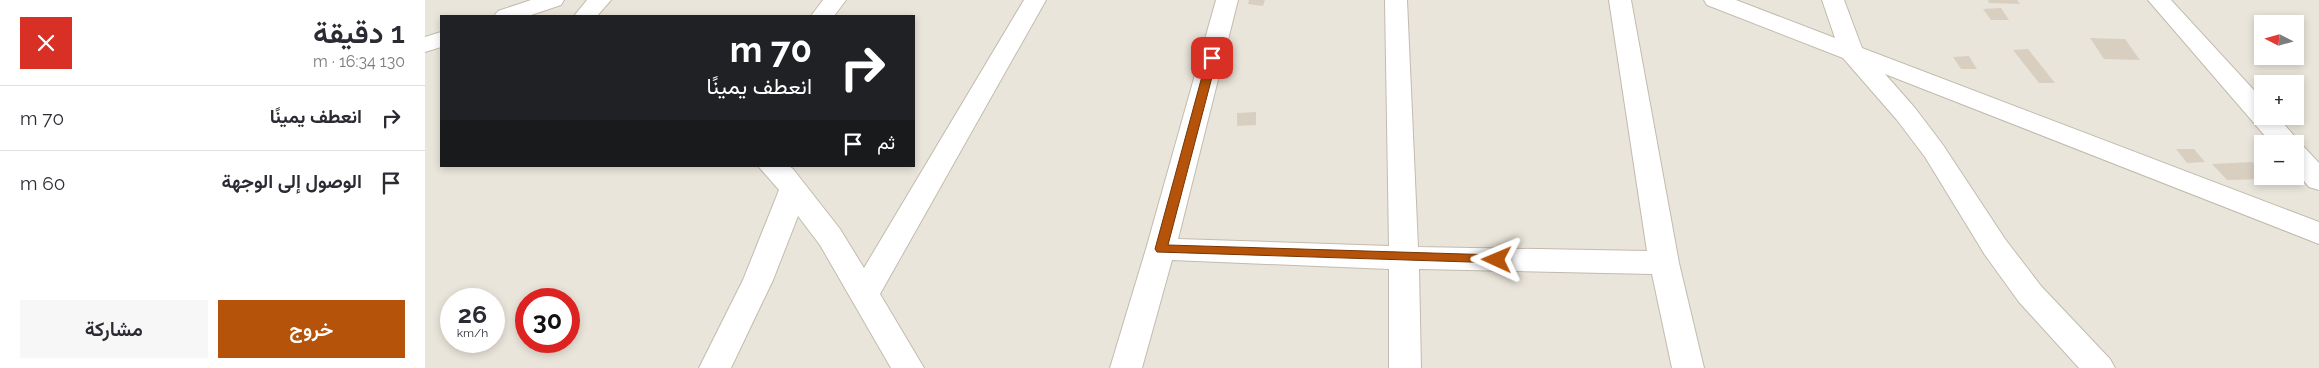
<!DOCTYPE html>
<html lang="ar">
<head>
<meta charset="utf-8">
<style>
	body { margin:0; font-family:Raleway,Vazirmatn,sans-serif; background:#f7f7f7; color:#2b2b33; direction:rtl; height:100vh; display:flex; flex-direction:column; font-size:19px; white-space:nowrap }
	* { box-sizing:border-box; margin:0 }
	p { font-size:16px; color:#7c7c81 }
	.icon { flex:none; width:28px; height:28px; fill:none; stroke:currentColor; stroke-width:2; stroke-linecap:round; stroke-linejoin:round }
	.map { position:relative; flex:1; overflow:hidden; direction:ltr }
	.panel { display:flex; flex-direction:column; background:#fff; width:425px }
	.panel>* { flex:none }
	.hud { position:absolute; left:15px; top:15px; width:475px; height:152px; border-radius:0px; box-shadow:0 2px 8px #0003; direction:rtl; background:#202124; color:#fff; overflow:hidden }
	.needle { width:32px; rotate:276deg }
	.fabs { position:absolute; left:1829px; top:15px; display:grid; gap:10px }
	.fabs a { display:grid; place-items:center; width:50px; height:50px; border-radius:0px; background:#fff; box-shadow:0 2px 8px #0003; font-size:25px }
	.speed { position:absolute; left:15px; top:288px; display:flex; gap:10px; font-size:25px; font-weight:700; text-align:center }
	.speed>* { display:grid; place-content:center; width:65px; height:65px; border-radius:50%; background:#fff; box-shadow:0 2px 8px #0003; line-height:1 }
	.speed small { font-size:12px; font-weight:400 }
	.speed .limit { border:8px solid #d22; background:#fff; color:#111 }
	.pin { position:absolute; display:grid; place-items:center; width:42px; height:42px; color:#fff; margin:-21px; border-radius:10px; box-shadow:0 2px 8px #0006 }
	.me { position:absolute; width:55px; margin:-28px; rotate:271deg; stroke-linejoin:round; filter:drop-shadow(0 0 4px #0008) }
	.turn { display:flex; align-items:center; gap:18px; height:105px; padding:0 20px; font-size:22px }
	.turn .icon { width:65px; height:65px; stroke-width:2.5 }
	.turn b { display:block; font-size:35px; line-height:42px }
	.then { display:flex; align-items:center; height:48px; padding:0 20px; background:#0003; gap:10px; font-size:19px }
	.round { display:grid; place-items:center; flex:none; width:52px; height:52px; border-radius:0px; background:#f7f7f7 }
	.headline { display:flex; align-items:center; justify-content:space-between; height:85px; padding:0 20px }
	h1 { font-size:30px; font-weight:600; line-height:38px }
	.button { display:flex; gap:10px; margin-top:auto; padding:10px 20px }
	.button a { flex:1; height:58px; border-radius:0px; background:#b45309; color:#fff; font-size:20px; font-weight:600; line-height:58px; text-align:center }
	.button a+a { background:#f7f7f7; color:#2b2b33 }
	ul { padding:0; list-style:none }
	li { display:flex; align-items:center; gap:15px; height:65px; padding:0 20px; border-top:1px solid #e1e1e2 }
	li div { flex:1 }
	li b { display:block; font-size:19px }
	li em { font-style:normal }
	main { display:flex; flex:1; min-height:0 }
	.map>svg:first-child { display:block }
	.residential { fill:#eae5da; fill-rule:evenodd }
	.building { fill:#d8cfc1 }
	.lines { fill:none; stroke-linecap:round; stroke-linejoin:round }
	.street-casing { stroke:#c2bbae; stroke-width:2 }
	.street { fill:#fff; fill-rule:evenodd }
	.route { fill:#b45309; stroke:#753606 }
</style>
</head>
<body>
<main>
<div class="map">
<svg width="1894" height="368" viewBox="0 0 1894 368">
	<rect width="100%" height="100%" fill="#f6f3ec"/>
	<path class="residential" d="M0,0H1894V368H0ZM16,16H489V166H16ZM1838,24H1870V56H1838ZM1838,84H1870V116H1838ZM1838,144H1870V176H1838ZM26,299H69V341H26ZM101,299H144V341H101Z"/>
	<path class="building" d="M824,0H840L838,6L823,4Z
		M1563,0H1592L1595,4L1564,3Z
		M1576,8L1584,20H1566L1558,9Z
		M1665,38L1700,39L1715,60L1679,59Z
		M1603,49L1630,83H1614L1588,50Z
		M1544,56L1552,69H1536L1528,57Z
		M831,112V125L812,126V113Z
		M1751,149H1769L1780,162L1762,163Z
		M1827,162L1838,173V176L1842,179L1802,180L1787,164Z"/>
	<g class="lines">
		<defs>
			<path id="street" d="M106,0H139L136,5L103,16H69L73,11Z
				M162,0H186L172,16H149Z
				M398,0H421L409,16H386Z
				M599,0H621L455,294L499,368H466L395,245L373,216L348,280L306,368H274L318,280L354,190L333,166H364L368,169L415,229L439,268Z
				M791,0H813L753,239L964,246L960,0H982L993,247L1222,251L1184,0H1206L1254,263L1279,368H1247L1227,274L994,269L996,368H964V269L747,260L717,368H685L721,249Z
				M1279,0H1311L1410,38L1397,0H1419L1437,48L1894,222V244L1460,74L1490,108L1518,145L1580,239L1616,286L1685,359L1690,368H1654L1594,302L1560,255L1500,157L1472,120L1418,58L1282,5Z
				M1723,0H1746L1838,100V116H1852L1871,138L1875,145L1879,147L1894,163V190L1884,187L1870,170V144H1847Z
				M16,32V47L0,52V37Z"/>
		</defs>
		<use href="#street" class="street-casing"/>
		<use href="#street" class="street"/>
	</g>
	<path class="route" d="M787,54L792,58L743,245L1072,255L1078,260L1076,263L732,252L730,249L782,58Z"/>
</svg>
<div class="fabs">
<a><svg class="needle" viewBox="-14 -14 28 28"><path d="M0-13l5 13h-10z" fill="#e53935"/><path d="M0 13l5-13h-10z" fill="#7c7c81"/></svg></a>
<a>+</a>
<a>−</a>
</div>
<div class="speed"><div>26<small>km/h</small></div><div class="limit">30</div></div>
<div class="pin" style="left:787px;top:58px;background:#d93025"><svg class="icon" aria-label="arrive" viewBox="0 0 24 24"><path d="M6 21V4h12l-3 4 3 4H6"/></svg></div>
<svg class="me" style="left:1072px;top:260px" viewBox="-20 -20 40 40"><path d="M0-17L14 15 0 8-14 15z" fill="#b45309" stroke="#fff" stroke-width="4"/></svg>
<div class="hud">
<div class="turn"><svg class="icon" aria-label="right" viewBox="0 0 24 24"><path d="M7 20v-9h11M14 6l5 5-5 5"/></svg><div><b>70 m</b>انعطف يمينًا</div></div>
<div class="then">ثم<svg class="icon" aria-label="arrive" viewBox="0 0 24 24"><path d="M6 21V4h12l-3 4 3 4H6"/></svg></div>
</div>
</div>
<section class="panel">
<div class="headline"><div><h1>1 دقيقة</h1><p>130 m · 16:34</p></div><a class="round" style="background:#d93025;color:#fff"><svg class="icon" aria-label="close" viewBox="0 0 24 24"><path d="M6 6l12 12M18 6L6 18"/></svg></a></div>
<ul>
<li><svg class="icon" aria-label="right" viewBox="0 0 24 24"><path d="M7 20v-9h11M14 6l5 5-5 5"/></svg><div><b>انعطف يمينًا</b></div><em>70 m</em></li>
<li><svg class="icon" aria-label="arrive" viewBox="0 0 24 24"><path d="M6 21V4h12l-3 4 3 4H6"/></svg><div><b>الوصول إلى الوجهة</b></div><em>60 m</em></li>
</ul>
<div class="button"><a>خروج</a><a>مشاركة</a></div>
</section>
</main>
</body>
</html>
